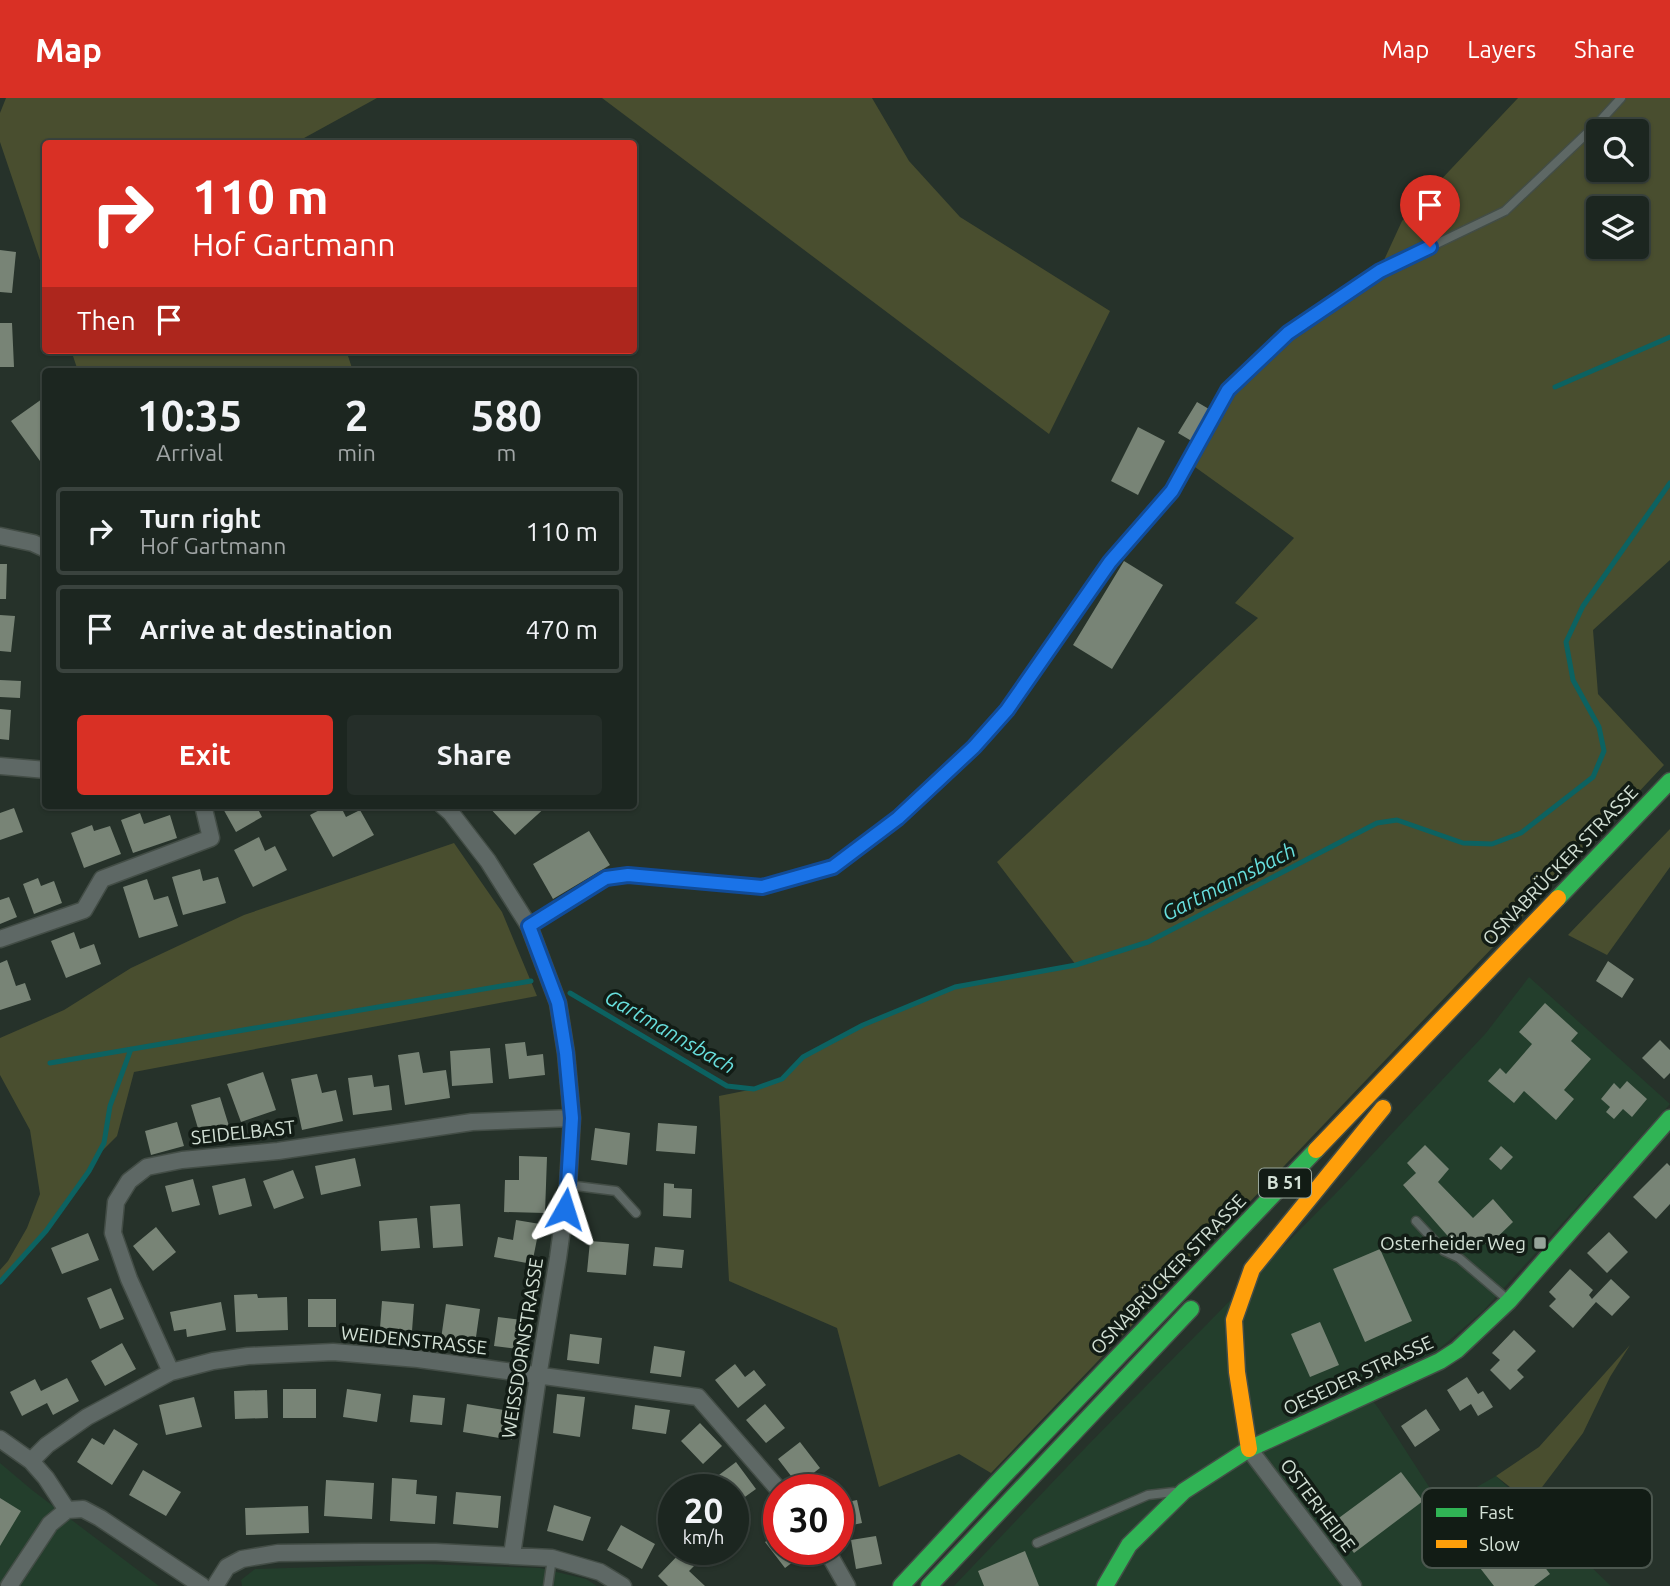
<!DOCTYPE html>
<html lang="en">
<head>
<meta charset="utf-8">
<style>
	body { margin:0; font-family:Ubuntu,sans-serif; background:#252e29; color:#f1f3f6; height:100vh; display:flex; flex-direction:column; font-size:26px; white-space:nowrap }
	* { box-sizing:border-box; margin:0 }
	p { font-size:23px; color:#a0a5a5 }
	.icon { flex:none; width:38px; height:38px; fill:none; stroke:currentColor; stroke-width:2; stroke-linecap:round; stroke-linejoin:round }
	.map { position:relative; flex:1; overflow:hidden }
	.sheet { position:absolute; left:42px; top:270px; width:595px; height:441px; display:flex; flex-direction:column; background:#1c2620; border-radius:7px; box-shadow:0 2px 5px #0004,0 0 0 2px #3a433e }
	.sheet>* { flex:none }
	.guide { position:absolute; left:42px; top:42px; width:595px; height:214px; border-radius:7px; box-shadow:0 2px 5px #0004,0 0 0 2px #3a433e; background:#d93025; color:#fff; overflow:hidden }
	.tools { position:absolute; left:1586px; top:21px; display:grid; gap:14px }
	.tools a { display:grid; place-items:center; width:63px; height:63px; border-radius:7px; background:#1c2620; box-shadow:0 2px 5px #0004,0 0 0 2px #3a433e; font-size:35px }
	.speed { position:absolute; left:658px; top:1376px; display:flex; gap:14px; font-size:35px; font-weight:700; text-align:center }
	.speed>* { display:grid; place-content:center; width:91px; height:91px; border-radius:50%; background:#1c2620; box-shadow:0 2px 5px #0004,0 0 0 2px #3a433e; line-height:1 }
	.speed small { font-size:18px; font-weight:400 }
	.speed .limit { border:10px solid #d22; background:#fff; color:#111 }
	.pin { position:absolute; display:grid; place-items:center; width:60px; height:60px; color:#fff; margin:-72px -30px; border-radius:50% 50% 50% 0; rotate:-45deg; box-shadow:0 0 7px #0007 }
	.pin .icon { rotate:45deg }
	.me { position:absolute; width:77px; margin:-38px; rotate:6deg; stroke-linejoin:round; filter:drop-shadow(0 0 5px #0008) }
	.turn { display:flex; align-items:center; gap:24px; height:147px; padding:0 35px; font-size:32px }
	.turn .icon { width:91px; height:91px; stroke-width:2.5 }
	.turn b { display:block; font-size:49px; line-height:60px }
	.then { display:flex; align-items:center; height:66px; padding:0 35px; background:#0003; gap:14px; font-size:26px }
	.eta { display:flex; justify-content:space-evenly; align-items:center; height:119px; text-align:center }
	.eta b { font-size:42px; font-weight:700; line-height:49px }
	.cta { display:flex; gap:14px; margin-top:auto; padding:14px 35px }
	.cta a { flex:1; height:80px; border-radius:7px; background:#d93025; color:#fff; font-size:28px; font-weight:700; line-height:80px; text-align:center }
	.cta a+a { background:#252e29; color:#f1f3f6 }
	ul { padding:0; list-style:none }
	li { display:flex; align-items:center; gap:21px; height:88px; margin:0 14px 10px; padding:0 21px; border:4px solid #3a433e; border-radius:7px }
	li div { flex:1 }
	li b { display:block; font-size:26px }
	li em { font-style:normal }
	header { display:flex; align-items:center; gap:42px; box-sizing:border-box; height:98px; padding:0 35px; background:#d93025; color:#fff }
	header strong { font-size:33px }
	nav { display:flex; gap:38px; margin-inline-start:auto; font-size:24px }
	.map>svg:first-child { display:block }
	.built { fill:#233e2c }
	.green { fill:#494e2f; fill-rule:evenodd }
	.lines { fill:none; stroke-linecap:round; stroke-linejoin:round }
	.stream { stroke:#0c6261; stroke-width:5 }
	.building { fill:#788476 }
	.lane-casing { stroke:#434d46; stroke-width:11 }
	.street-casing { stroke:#434d46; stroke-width:19 }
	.fast-casing { stroke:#434d46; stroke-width:19 }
	.slow-casing { stroke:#434d46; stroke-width:19 }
	.lane { stroke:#5e6865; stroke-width:8 }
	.street { stroke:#5e6865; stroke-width:16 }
	.fast { stroke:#30b455; stroke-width:16 }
	.slow { stroke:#ff9f0a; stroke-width:16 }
	.route-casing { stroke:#114b97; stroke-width:18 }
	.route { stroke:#1a73e8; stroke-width:12 }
	.poi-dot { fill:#96a49a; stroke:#121c15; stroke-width:2.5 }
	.labels { text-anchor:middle; stroke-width:7; stroke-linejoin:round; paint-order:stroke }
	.shield { fill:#121c15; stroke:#99a69c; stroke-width:2 }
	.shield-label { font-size:18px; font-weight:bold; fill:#d3e1d6 }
	.street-label { font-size:19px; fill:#d3e1d6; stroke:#121c15 }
	.poi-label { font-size:19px; fill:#d3e1d6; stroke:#121c15; text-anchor:end }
	.water-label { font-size:21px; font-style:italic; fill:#67dedc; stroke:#121c15 }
	.key { fill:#121c15; stroke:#4c574f; stroke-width:2 }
	.key-label { font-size:19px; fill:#d3e1d6 }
</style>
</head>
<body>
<header>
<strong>Map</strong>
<nav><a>Map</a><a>Layers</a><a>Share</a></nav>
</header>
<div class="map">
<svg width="1670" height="1488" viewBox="0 0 1670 1488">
	<rect width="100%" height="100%" fill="#26322a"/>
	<path class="built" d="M1529,879L1670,1006L1484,1212L1437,1253L1362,1289L1379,1311L1442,1409L1496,1378L1611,1488H954L1087,1348L1341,1090L1486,935Z
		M0,1365L32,1392L159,1488H0Z
		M422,1466L540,1470L586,1481L597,1488H242L241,1482L255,1471Z"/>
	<path class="green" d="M6,0H377L295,45L46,46L45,177L0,44V15Z
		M602,0H872L909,63L960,119L1110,213L1049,336Z
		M1518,0H1670V462L1593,532L1598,596L1664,667L1515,826L991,1375L959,1356L879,1389L837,1230L729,1183L719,998L754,991L782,981L803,959L863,927L955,889L1076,867L997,764L1258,520L1235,505L1294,440L1188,364L1228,292L1288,235L1379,173L1402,123ZM1598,33H1636V72H1598ZM1598,110H1636V149H1598Z
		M71,252H346L353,273H78Z
		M1670,731V769L1607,857L1568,837Z
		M454,745L502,814L537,898L134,974L117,1038L102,1053L45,1133L0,1185V1172L8,1163L27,1130L40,1096L30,1032L0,977V940L64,912L131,870L244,817Z
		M1630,1247L1610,1279L1583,1335L1530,1405L1496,1378L1539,1349Z"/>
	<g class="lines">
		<path class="stream" d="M1555,289L1670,239
			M570,895L727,988L754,991L782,981L803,959L863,927L955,889L1076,867L1148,844L1377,725L1397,722L1463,745L1492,746L1521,735L1593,679L1604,653L1599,629L1573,582L1566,544L1583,508L1670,385
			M50,965L531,883
			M0,1184L46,1133L89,1073L104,1045L110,1008L131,951"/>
	</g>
	<path class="building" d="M0,152L16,154L12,195L0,194Z
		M0,225H12L14,269H0Z
		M42,301L46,306V359L40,363L11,323Z
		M1197,304L1214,314L1195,345L1178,335Z
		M1138,329L1165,343L1138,397L1111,383Z
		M1124,463L1163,487L1112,571L1073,547Z
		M0,466H7L6,501H0Z
		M0,517L15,518L11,554L0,553Z
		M0,582L21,583L20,600L0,599Z
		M0,611L11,612L9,642L0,641Z
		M221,707H256L262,719L236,734Z
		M329,707H340L346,719L360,712L374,737L333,759L310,717Z
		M487,707H548L515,737Z
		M14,710L23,734L0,742V715Z
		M140,715L144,726L170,717L177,740L133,755L121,722Z
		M92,727L94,733L110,728L121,756L84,770L71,735Z
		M589,733L610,767L553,801L533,766Z
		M259,739L265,753L275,748L287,772L253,789L234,752Z
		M200,771L203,783L218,779L226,805L183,817L172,779Z
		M38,780L41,788L54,783L62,805L34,816L23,786Z
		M147,781L154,802L168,798L178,828L139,840L123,789Z
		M9,799L17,819L0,826V802Z
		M74,834L80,851L94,846L101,866L66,880L51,843Z
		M7,862L16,888L25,885L31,902L0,912V865Z
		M1608,863L1634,881L1622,900L1596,883Z
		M1545,905L1578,935L1571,943L1591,961L1564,992L1574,1001L1556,1022L1524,993L1514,1005L1488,983L1500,970L1506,976L1532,946L1519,934Z
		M1660,942L1670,952V975L1664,981L1642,960Z
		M525,944L527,958L543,956L545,977L509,981L505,946Z
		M490,950L493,985L452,988L450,953Z
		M419,954L423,975L446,972L450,1000L405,1007L398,957Z
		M263,974L276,1012L241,1024L227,986Z
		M317,976L322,995L336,992L343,1023L302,1032L291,981Z
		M372,977L374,989L389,987L392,1012L353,1017L348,980Z
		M1627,983L1647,1001L1632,1019L1623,1011L1614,1021L1606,1014L1610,1009L1601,1001L1614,985L1620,991Z
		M220,999L229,1028L200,1037L191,1007Z
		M177,1024L184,1048L151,1057L145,1033Z
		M658,1025L697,1028L695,1056L656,1053Z
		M595,1030L630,1035L627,1067L591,1062Z
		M1425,1047L1449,1071L1438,1084L1473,1120L1493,1101L1513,1124L1488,1148L1479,1140L1469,1150L1459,1139L1453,1144L1403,1087L1416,1075L1407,1065Z
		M1501,1048L1513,1059L1501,1072L1489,1061Z
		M519,1058L547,1059L545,1115L504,1114L505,1082H519Z
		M355,1060L361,1088L321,1097L315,1068Z
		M1667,1065L1670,1068V1106L1656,1121L1633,1099Z
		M293,1072L304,1100L274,1111L263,1083Z
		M245,1080L252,1108L219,1117L212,1088Z
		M193,1081L200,1107L172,1114L165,1088Z
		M664,1085L674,1086V1090L692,1091L691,1120L663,1118Z
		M460,1106L463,1148L433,1150L430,1108Z
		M417,1120L420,1150L381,1153L379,1123Z
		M516,1122L540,1126L532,1166L494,1159L498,1139L513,1142Z
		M156,1129L176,1154L153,1173L133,1148Z
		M1609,1134L1628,1154L1607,1175L1587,1155Z
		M88,1135L99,1162L62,1176L51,1150Z
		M590,1143L629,1146L626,1177L587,1174Z
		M655,1149L684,1152L682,1170L653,1168Z
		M1380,1151L1412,1223L1365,1244L1333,1171Z
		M1570,1171L1593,1192L1589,1197L1592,1201L1611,1181L1630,1199L1612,1218L1596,1204L1573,1230L1549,1208L1556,1201L1549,1194Z
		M111,1190L124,1221L100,1231L87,1200Z
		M257,1196L258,1200L287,1199L288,1232L236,1234L234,1197Z
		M308,1201H336V1229H308Z
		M382,1203L414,1206L412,1233L380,1230Z
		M221,1204L226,1232L187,1239L186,1231L174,1233L170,1214Z
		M446,1206L480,1211L475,1246L441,1241Z
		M498,1219L530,1223L526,1252L494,1248Z
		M1320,1224L1339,1267L1310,1279L1291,1236Z
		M1514,1232L1536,1253L1517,1272L1524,1279L1510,1292L1490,1272L1500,1262L1492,1255Z
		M570,1236L602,1240L599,1266L567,1262Z
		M122,1245L136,1271L105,1288L91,1263Z
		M654,1248L685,1253L681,1279L650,1275Z
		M735,1266L745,1279L754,1272L766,1287L738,1310L715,1282Z
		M1467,1279L1478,1296L1483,1293L1493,1309L1478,1318L1471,1306L1460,1313L1447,1292Z
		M67,1280L79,1303L53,1317L47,1305L22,1318L10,1294L35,1281L41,1293Z
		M283,1291H316V1320H283Z
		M347,1291L381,1296L377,1324L343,1319Z
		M267,1292L268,1320L235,1321L234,1293Z
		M557,1296L585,1299L580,1339L553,1335Z
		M413,1297L445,1300L442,1327L410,1324Z
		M194,1299L202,1329L166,1337L159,1307Z
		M467,1306L516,1314L512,1342L463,1334Z
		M765,1306L785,1330L766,1345L746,1322Z
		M635,1307L670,1312L666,1336L632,1331Z
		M1426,1311L1440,1332L1415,1349L1401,1328Z
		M700,1325L722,1348L703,1366L681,1343Z
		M114,1331L138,1346L112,1387L77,1364L92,1340L104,1347Z
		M800,1344L820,1370L798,1387L778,1361Z
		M736,1364L756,1391L735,1406L733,1404V1391H723L715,1380Z
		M143,1372L181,1394L166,1418L129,1397Z
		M1401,1374L1423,1403L1354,1455L1332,1425Z
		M392,1380L417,1382L416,1396L437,1398L435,1426L390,1423Z
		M326,1382L374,1385L372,1421L324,1418Z
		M456,1394L501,1398L498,1430L453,1426Z
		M0,1400L21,1413L0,1448Z
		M857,1402L862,1425L838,1430V1406Z
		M554,1407L591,1419L583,1443L547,1433Z
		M308,1408L309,1435L246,1437L245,1410Z
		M1512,1426L1550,1476L1534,1488H1494L1470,1457Z
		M621,1427L655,1446L642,1471L607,1452Z
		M779,1434V1451H810L785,1470L765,1444Z
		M876,1438L882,1466L856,1471L851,1442Z
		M684,1451L698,1464L689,1473L705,1488H668L658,1478Z
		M1025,1453L1039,1488H984L978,1473Z"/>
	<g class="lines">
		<defs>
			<path id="lane" d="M529,828L606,780L628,777L762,789L833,770L898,720L974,649L1007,612L1110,464L1172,393L1228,292L1288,235L1380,173L1505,113L1600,23L1621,0
				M568,1087L616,1093L636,1115
				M1416,1123L1444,1153L1459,1160L1507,1201
				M1037,1445L1148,1397L1174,1394
				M548,1488L552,1460"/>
			<path id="street" d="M0,438L33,445L46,451
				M0,668L46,672
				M442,707L451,715L488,763L529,828L558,905L566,955L572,1020L568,1087L558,1160L538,1279L512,1457
				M0,841L84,812L102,781L211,740L203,707
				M171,1274L129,1181L113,1135L116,1104L129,1083L147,1069L182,1062L278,1053L472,1024L572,1020
				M0,1341L31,1363L46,1380L67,1412
				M1249,1351L1353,1488
				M31,1363L47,1347L87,1319L171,1274L213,1263L248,1258L333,1254L418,1261L698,1299L779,1392
				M67,1412L83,1411L100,1420L202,1488
				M826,1451L847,1488
				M9,1488L50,1426L67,1412
				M215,1488L227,1469L242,1461L278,1455L361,1454H436L552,1460L600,1474L623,1488"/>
			<path id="fast" d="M1558,800L1670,683
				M901,1488L996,1386L1316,1052
				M929,1488L1191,1211
				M1105,1488L1129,1447L1184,1393L1249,1351L1440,1263L1457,1252L1509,1203L1670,1020"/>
			<path id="slow" d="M1316,1052L1558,800
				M1249,1351L1237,1274L1234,1222L1252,1171L1383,1010"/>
		</defs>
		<use href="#lane" class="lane-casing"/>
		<use href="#street" class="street-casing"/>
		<use href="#fast" class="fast-casing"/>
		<use href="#slow" class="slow-casing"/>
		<use href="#lane" class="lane"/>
		<use href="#street" class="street"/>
		<use href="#fast" class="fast"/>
		<use href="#slow" class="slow"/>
	</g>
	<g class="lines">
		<defs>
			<path id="route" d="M565,1111L568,1087L572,1020L566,955L558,905L529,828L606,780L628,777L762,789L833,769L898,720L974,649L1007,612L1110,464L1172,393L1228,292L1288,235L1380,173L1430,149"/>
		</defs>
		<use href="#route" class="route-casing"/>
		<use href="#route" class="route"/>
	</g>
	<rect class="poi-dot" x="1533" y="1138" width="14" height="14" rx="3.5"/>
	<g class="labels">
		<rect class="shield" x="1259" y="1070.5" width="52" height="29" rx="5"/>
		<g class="shield-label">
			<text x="1285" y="1091">B 51</text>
		</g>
		<g class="street-label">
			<text transform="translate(1560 767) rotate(-46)" y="7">OSNABRÜCKER STRASSE</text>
			<text transform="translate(243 1034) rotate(-6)" y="7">SEIDELBAST</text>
			<text transform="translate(1168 1176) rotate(-46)" y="7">OSNABRÜCKER STRASSE</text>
			<text transform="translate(414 1242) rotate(6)" y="7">WEIDENSTRASSE</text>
			<text transform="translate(522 1250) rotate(-81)" y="7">WEISSDORNSTRASSE</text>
			<text transform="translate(1358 1277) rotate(-25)" y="7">OESEDER STRASSE</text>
			<text transform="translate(1318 1407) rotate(53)" y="7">OSTERHEIDE</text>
		</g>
		<g class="poi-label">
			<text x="1526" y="1152">Osterheider Weg</text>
		</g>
		<g class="water-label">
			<text transform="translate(1229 784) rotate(-27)" y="7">Gartmannsbach</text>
			<text transform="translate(670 934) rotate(30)" y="7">Gartmannsbach</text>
		</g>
	</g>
	<rect x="1422" y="1390" width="230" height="80" rx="10" class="key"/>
	<rect x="1436" y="1410" width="31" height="9" fill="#30b455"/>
	<rect x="1436" y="1442" width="31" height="8" fill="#ff9f0a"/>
	<g class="key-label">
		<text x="1479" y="1421">Fast</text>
		<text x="1479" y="1453">Slow</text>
	</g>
</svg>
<div class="tools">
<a><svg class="icon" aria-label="search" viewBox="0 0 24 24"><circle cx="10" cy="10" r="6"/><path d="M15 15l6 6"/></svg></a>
<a><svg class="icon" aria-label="layers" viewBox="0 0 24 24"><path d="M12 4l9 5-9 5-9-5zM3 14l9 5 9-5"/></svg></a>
</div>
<div class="speed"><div>20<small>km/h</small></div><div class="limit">30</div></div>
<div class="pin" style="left:1430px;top:149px;background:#d93025"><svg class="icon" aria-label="arrive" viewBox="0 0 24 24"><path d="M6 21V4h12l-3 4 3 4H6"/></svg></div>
<svg class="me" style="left:565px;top:1111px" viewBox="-20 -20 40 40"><path d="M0-17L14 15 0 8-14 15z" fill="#1a73e8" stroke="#fff" stroke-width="4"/></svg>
<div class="guide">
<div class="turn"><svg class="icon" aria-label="right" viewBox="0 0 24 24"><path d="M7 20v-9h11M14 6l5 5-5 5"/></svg><div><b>110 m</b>Hof Gartmann</div></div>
<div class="then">Then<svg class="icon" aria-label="arrive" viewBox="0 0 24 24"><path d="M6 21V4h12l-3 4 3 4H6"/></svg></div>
</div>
<section class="sheet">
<div class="eta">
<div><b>10:35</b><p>Arrival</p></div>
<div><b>2</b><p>min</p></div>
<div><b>580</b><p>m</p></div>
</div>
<ul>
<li><svg class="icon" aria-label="right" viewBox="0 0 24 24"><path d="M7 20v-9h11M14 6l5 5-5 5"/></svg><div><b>Turn right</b><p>Hof Gartmann</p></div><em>110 m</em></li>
<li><svg class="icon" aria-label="arrive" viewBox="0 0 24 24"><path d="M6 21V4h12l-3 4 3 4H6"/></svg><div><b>Arrive at destination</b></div><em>470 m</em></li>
</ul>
<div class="cta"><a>Exit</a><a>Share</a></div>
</section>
</div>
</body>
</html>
